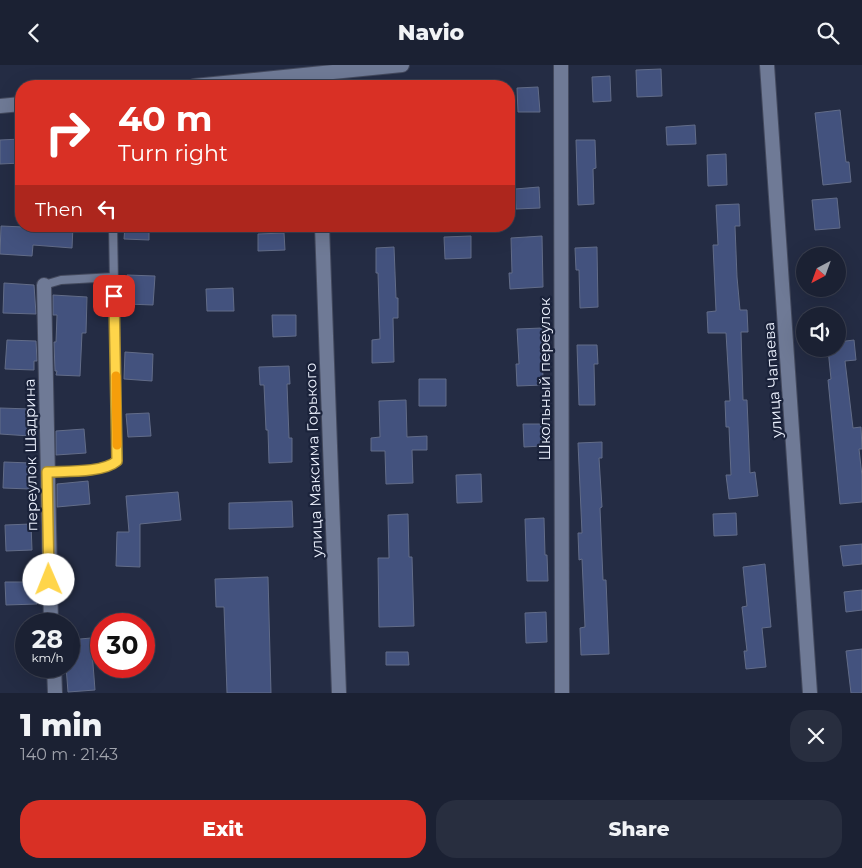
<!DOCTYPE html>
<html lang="en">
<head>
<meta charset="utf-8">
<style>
	body { margin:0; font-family:Montserrat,sans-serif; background:#282e3f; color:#f1f3f6; height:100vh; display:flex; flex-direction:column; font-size:19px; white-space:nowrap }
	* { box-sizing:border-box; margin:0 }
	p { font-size:16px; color:#a0a3ac }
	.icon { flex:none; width:28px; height:28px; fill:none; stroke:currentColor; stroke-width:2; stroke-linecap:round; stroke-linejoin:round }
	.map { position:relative; height:628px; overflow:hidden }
	.panel { display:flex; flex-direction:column; background:#1b2133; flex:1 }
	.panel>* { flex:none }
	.banner { position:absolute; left:15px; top:15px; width:500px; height:152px; border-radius:20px; box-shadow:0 5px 20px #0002,0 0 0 1px #393e4e; background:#d93025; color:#fff; overflow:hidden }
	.needle { width:32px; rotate:221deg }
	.tools { position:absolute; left:796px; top:182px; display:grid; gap:10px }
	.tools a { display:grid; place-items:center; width:50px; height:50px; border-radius:50%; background:#1b2133; box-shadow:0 5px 20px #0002,0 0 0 1px #393e4e; font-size:25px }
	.speed { position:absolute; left:15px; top:548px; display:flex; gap:10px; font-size:25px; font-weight:700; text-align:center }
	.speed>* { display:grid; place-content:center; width:65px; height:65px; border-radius:50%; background:#1b2133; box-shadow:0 5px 20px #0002,0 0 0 1px #393e4e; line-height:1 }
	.speed small { font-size:12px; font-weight:400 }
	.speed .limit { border:8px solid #d22; background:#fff; color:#111 }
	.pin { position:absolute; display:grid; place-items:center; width:42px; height:42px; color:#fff; margin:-21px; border-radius:10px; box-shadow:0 2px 8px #0006 }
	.me { position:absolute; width:55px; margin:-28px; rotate:359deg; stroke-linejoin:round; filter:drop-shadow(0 0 4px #0008) }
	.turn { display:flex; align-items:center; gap:18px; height:105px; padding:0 20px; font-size:22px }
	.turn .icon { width:65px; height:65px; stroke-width:2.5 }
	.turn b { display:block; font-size:35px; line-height:42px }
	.then { display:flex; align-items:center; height:48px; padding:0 20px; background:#0003; gap:10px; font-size:19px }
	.round { display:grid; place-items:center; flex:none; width:52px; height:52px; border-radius:20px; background:#282e3f }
	.head { display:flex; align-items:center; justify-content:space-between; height:85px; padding:0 20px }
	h1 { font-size:30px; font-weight:800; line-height:38px }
	.button { display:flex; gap:10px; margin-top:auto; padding:10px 20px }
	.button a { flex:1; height:58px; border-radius:20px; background:#d93025; color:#fff; font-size:20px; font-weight:800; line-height:58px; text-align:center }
	.button a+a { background:#282e3f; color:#f1f3f6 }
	header { display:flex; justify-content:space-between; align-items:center; height:65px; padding:0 20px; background:#1b2133; font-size:22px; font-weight:800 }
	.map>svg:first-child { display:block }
	.building { fill:#43527e; stroke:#626c88 }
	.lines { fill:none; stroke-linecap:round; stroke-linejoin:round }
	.service-casing { stroke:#43495d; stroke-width:10 }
	.minor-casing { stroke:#43495d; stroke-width:16 }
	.service { stroke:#6f7a96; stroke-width:8 }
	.minor { stroke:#6f7a96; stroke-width:14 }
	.route-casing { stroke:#a68a30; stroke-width:12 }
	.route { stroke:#ffd54a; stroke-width:9 }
	.slow { stroke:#f59e0b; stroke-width:9 }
	.labels { text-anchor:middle; stroke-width:4.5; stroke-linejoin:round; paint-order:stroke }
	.street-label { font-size:15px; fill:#edf2ff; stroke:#1a223a }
</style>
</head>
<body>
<header><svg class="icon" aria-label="back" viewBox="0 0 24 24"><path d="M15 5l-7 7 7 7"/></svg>Navio<svg class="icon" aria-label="search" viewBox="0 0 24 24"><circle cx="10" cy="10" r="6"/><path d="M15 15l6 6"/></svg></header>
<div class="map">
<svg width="862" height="628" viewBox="0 0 862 628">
	<rect width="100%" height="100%" fill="#242c44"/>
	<path class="building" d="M661,4L662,31L637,32L636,5Z
		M610,11L611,36L593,37L592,12Z
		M538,22L540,47H518L517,23Z
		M840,45L846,97H849L851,117L823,120L815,48Z
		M695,60L696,79L667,80L666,62Z
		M21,74V98L0,99V75Z
		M576,75H595L596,103L593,104L594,139L578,140Z
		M726,89L727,120L708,121L707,90Z
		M539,122L540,143L516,144L515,124Z
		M837,133L840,163L815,165L812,135Z
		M739,139L740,161H735L737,212L740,245H747L748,267H741L743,335H747L750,408L755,407L758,431L729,434L726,410H731L729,362H726L725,336H730L726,268H708L707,247L716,246L713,180H718L716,140Z
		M1,161L46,163V161H73L72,183L33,180L32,191L0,189Z
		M125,161H149V175L124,174Z
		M284,168L285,185L258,186V169Z
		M471,171V193L445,194L444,172Z
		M542,171L543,222L510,224L509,208H512L511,173Z
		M394,182L396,233H398V253H393L394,297L372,298V275L380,274L378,208H376V183Z
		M597,182L598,242L580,243L579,205H576L575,183Z
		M127,210L155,211L153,240L126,239Z
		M4,218L34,220L36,249L3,248Z
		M233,223L234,246H207L206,224Z
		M53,230L87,232L86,268H82L80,311L56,310L57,306H55L54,277H56L57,250H53Z
		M272,250H296V271L273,272Z
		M542,263L543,320L517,321L516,299H519L517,264Z
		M7,275L36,276L37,296H34V305L5,304Z
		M854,275L856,295L845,296L853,363L861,362L862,384H859L862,411V437L840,439L828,315L831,314L828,284H838V277Z
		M577,280H597L598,299H594L595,340H579Z
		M125,287L153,289L152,316L124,314Z
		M289,301L290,319H287L289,373H292V397L269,398L268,365H266L264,320H260L259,302Z
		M419,314H446V341H419Z
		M406,335L407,372L427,371V385H412L413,418L386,419L385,386H371V373L380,372L379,336Z
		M0,343L31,344L30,371L0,369Z
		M149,348L151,371L128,372L126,349Z
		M523,359H541L542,381L524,382Z
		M84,364L86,388L56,390V366Z
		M602,377V393H599L602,442L600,443L603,515H606L609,589L581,590L580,563L585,562L582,494L579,495L578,468H582L578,378Z
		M4,397L31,398L30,424L3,423Z
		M481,409L482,437L457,438L456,410Z
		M88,416L90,439L57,442V419Z
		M178,427L181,455L140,459V502L116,501L117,467H129L126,431Z
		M292,436L293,462L229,464V438Z
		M736,448L737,470L714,471L713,449Z
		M408,449L409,492H412L414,561L379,562L378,493H389L388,450Z
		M544,453L545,490H547L548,516H527L525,454Z
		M31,459L32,485L6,486L5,460Z
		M862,479V499L843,501L840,481Z
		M765,499L771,562L762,563L766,602L746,604L744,586H747L742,542L747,541L743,502Z
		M268,512L271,628H227L224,542H216L215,514Z
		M5,517H36L37,539L6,540Z
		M862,525V545L846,547L844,527Z
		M546,547L547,577L526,578L525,548Z
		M91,573L95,625L68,627L66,601H69V575Z
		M862,584V628H851L846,586Z
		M386,587H408L409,600H386Z"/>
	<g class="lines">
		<defs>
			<path id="service" d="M44,220L61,215L114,212
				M47,407C66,406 103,408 117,396L113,161"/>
			<path id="minor" d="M561,0L562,628
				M767,0L810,628
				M194,21L402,0
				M0,41L21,39
				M322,161L339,628
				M44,220L51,559
				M54,601L55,628"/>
		</defs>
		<use href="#service" class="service-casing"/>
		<use href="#minor" class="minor-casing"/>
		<use href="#service" class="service"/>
		<use href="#minor" class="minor"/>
	</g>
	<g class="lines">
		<defs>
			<path id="route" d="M49,515L47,407C66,406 103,408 117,396L114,231"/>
		</defs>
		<use href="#route" class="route-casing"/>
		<use href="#route" class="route"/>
		<path class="slow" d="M116,311L117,380"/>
	</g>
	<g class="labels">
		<g class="street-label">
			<text transform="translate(545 314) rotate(-90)" y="5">Школьный переулок</text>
			<text transform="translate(773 315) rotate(-94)" y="5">улица Чапаева</text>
			<text transform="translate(31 390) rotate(-91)" y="5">переулок Шадрина</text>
			<text transform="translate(314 395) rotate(-92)" y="5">улица Максима Горького</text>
		</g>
	</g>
</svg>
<div class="tools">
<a><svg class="needle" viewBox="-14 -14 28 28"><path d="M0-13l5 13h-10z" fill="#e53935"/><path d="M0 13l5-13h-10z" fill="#a0a3ac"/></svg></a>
<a><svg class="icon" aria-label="sound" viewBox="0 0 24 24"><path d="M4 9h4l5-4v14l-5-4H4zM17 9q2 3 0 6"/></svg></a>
</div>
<div class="speed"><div>28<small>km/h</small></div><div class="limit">30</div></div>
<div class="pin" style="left:114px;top:231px;background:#d93025"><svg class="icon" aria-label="arrive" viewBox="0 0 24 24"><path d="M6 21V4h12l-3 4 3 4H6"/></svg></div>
<svg class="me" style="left:49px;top:515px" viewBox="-20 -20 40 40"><circle r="19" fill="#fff"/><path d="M0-13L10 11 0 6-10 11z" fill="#ffd54a"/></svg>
<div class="banner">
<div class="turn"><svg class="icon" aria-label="right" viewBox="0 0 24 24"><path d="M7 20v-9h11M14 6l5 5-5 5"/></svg><div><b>40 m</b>Turn right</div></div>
<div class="then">Then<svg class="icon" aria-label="left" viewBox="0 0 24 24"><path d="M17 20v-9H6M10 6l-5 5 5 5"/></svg></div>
</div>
</div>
<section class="panel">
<div class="head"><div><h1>1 min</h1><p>140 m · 21:43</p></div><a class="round"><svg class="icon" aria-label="close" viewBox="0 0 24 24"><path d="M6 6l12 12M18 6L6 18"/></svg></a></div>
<div class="button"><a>Exit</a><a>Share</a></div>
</section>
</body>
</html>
